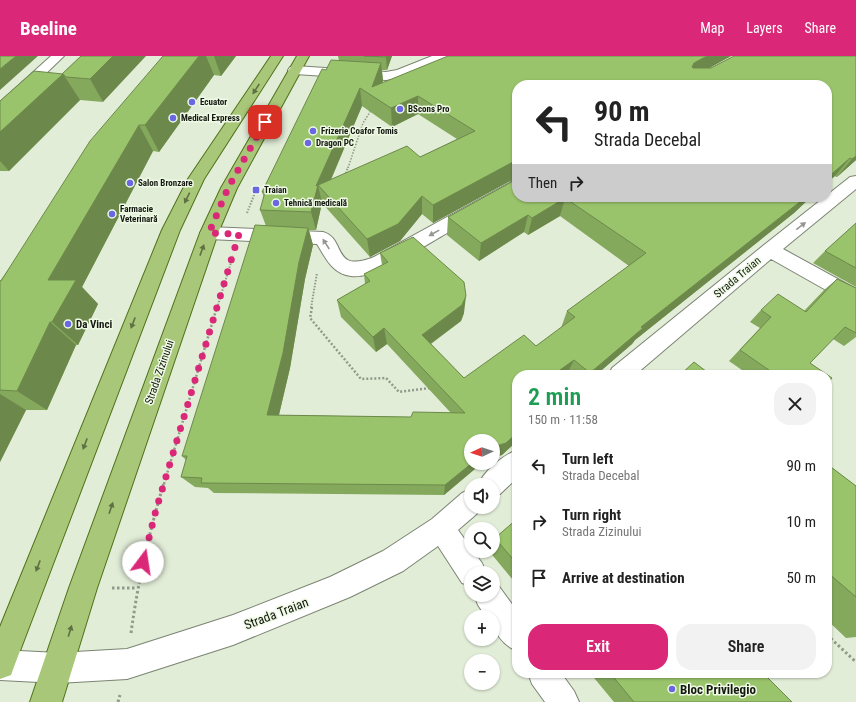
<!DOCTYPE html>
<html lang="en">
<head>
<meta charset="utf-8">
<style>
	body { margin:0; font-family:"Roboto Condensed",sans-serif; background:#f2f2f2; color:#222; height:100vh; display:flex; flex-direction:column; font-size:15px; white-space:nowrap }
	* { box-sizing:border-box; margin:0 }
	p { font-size:13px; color:#767676 }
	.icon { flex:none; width:22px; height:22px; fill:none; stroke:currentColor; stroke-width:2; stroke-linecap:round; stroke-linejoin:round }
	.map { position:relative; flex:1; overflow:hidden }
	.drawer { position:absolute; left:512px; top:314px; width:320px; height:308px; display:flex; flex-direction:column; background:#fff; border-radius:16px; box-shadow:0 1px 3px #0004 }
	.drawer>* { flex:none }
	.banner { position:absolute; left:512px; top:24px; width:320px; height:122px; border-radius:16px; box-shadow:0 1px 3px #0004; background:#fff; color:#222; overflow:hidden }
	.needle { width:26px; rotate:267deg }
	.tools { position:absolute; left:464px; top:378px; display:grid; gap:8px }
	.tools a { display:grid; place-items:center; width:36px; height:36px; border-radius:50%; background:#fff; box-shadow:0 1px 3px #0004; font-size:20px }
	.pin { position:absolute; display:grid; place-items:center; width:34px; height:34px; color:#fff; margin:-17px; border-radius:8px; box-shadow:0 2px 6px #0006 }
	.me { position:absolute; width:44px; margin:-22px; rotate:14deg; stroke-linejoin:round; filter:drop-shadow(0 0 3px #0008) }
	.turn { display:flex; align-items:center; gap:14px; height:84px; padding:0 16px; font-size:18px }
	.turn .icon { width:52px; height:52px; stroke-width:2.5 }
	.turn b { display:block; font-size:28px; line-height:34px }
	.then { display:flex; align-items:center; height:38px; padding:0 16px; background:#0003; gap:8px; font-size:15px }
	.round { display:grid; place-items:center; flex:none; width:42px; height:42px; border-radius:16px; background:#f2f2f2 }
	.head { display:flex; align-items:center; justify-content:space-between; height:68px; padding:0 16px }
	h1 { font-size:24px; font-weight:600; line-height:30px; color:#1e9e55 }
	.primary-button { display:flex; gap:8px; margin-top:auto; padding:8px 16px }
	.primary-button a { flex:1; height:46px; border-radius:16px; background:#db2777; color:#fff; font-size:16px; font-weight:600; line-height:46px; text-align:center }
	.primary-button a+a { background:#f2f2f2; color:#222 }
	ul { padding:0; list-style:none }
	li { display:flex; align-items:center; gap:12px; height:56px; padding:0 16px }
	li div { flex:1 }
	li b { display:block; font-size:15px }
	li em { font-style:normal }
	header { display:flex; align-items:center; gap:24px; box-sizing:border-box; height:56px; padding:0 20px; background:#db2777; color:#fff }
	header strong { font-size:19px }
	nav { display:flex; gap:22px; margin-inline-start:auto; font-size:14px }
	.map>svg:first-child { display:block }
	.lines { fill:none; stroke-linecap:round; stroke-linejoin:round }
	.minor-casing { stroke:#7b8472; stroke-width:2 }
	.major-casing { stroke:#4f721a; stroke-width:2 }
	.path-far3 { stroke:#919989; stroke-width:1.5; stroke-dasharray:1.5 1.5; stroke-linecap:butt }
	.path-far2 { stroke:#919989; stroke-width:2; stroke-dasharray:1.5 1.5; stroke-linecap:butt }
	.path-far1 { stroke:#919989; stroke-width:2.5; stroke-dasharray:2 2; stroke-linecap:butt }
	.path { stroke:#919989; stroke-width:3; stroke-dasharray:2.5 2.5; stroke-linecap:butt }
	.minor { fill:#fff; fill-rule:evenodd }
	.major { fill:#a9c779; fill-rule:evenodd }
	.wall { fill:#84a95c; fill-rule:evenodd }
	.shaded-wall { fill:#6c894b }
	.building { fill:#9ac46b; stroke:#6c894b; fill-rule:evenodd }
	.oneway { fill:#5e7044 }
	.oneway2 { fill:#959793 }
	.route { stroke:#db2777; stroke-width:7; stroke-dasharray:0 12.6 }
	.poi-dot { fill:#6968e2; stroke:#effae5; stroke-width:1.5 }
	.labels { text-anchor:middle; stroke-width:3; stroke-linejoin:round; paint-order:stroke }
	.far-poi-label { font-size:9px; font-weight:bold; fill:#141810; stroke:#effae5; text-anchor:start }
	.street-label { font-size:11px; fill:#141810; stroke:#effae5 }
	.poi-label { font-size:11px; font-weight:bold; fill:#141810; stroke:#effae5; text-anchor:start }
	.near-street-label { font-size:13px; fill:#141810; stroke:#effae5 }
	.near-poi-label { font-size:13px; font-weight:bold; fill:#141810; stroke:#effae5; text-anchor:start }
</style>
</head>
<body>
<header>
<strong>Beeline</strong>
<nav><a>Map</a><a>Layers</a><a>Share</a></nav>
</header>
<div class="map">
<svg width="856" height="646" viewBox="0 0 856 646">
	<rect width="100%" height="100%" fill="#e2edd8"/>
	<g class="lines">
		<defs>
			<path id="minor" d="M51,0H64L5,57L0,58V46Z
				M432,0H449L448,3L405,21L386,24L295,18L290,17L288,14L290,11L295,10L386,16L397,14Z
				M856,120V133L783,193L856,233V250L849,247L771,203L635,319H609L612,312L764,189L850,121Z
				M517,125V137C492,151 467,165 442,180C422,191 374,224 351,220C333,218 326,203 317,188L209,183L203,181L200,177L203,173L209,171L323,176C347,183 331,218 374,201L511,126Z
				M517,394V422L500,438L493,440V429H478C485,414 502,400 517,394Z
				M471,433V451H482L480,455L458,474L471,492V495H473L482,507L486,517H471V530L462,527L438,490L403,515L350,541L233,589L127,623L58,627L0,624V594L58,597L127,593L233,559L330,521L383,495L432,463L462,437Z
				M493,527L498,529L517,555V595C503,589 493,577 493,561H486L478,549L474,539H493Z
				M528,617H561L574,635L579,646H545L532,628Z"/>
			<path id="major" d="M271,0H283L204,123L180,174L15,608L11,619L0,623V571L162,174L188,123Z
				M297,0H309L237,132L218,177L97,532L62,646H30L69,532L200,177L221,132Z"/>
		</defs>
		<use href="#minor" class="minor-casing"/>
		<use href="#major" class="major-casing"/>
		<path class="path-far3" d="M348,112L363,67L372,53"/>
		<path class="path-far2" d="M345,120L348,111
			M247,157L256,134
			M217,252L233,200
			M311,252L317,217"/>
		<path class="path-far1" d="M312,251L310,262L361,323L386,322L399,336L430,332
			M164,428L217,251"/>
		<path class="path" d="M112,532H137
			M131,577C138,526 149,476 164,427
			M827,579L856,606
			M118,646L120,639"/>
		<use href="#minor" class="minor"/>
		<use href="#major" class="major"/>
	</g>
	<path class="wall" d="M81,0L103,46L80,44L9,115H0V45L62,18Z
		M163,0H236L221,20L214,19L159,96L153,95L82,231L98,248L78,289H76L47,354H26L0,406V225Z
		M338,0H392L387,14H382L383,25L382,27L731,0L709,12L856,0V104L837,121L517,29V141H811L794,157L635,284L632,288L596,319H568L567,318L566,319H517V385L502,399L471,407H482L444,439L214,437L208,432L195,431L181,421L186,404L182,400L266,170L260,154L264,141L262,136L326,14L339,5ZM362,50L392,71L418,58L457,83L420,101L331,124ZM515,124L448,161L447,179L479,205L524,176L528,179L560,160L629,210L567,255L561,272L536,290L464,322L431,288L461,265L464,257L380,197L382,209L364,218L365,228L337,244L341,261L376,296L387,288L451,357L411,361L279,359L290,312L305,223L313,189L309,174H316L322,147L370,201L400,185L422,158L433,167L510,125Z
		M856,167V231L813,207L825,195Z
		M837,223L856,232V281L844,290L833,283L810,307L827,319H749L729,305L760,272L750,266L761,254L804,255L824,234Z
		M827,408L856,430V581L846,582L827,564Z
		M517,463V529L489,495H493V487L495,482Z
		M590,617H763L792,646H614Z"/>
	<path class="shaded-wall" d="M16,0H38L0,34V13Z
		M113,0H146L103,46L90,23Z
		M199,0H206L214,19L159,96L145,69Z
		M214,0H236L221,20Z
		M386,0H392L387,14L386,1Z
		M707,0H731L686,25L692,11L694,7Z
		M381,7L383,25L376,43L372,31Z
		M63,18L80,44L9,115L0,105V76Z
		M360,32L362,50L325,137L318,129L322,147L316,174L311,156L316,130Z
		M418,40V58L392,71L391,52Z
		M139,69L153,95L82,231L98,248L78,289L52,266L48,224Z
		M856,100V104L837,121L852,103Z
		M850,102L835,120L827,127V122Z
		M513,106H517V124L510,125L433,167V149Z
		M422,140V158L400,185L370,201L367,183Z
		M806,141H811L794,157L635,284L632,288L596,319H589L590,317L641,271Z
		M565,142L560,160L528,179L532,162Z
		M528,159L524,176L479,205L481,187Z
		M308,172L313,189L305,223L290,312L276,371L267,359L299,206Z
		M466,240L464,257L461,265L422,294V279Z
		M50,266L76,289L47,354L17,335Z
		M384,272L387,288L376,296L373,281Z
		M574,304L567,318L566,319H553Z
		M0,338L26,354L0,406Z
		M517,377V385L502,399L493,401V391Z
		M472,407H482L444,439L445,429Z"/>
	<path class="building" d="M0,0H16L0,13Z
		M81,0H113L90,23L66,21L63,18H62Z
		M163,0H199L145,69H139L48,224H76L52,266H50L17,335L0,334V225H1L90,85Z
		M364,0H386V1Z
		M448,0H707L694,7L692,11L693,12H711L734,0H856V100L852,103L850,102L827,122V29H517V106H513L433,149L422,140L398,168L367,183L318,129L311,156L260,154L265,136H262L322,13L326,14L331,4L381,7L372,31ZM360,32L391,52L418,40L475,75L420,101L407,90L316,130Z
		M34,15L63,18L0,76V45Z
		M517,123V141H806L641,271L643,272L590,317L574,304L553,319H517V377L506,387L493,391V385H471V407H472L445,429L201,427L202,422L181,421L187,400H182L255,169L308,172L299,206L283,297L267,359L411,361L413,356L465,357L384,272L373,281L337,244L370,225L364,218L388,206L380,197L413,181L464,226L466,240L462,249L422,279L464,322L524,279L536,290L575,261L567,255L646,197L565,142L532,162L528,159L481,187L448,161Z
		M856,167V212L825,195Z
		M837,223L856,232V277L845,271L810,307L832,322L827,328V319H776L740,294L771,261L761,254L778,238L806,256Z
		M694,306L711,319H680Z
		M827,408L856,430V541L827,516Z
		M517,463V508L495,482Z
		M610,617H763L792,646H634Z"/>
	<defs><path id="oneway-solid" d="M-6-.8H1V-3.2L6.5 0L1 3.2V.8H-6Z"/></defs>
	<g class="oneway">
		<use href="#oneway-solid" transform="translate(256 33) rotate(123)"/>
		<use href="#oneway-solid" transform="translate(187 142) rotate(116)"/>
		<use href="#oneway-solid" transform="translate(202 194) rotate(-70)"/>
		<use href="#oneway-solid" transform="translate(133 267) rotate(111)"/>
		<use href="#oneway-solid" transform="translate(85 388) rotate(111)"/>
		<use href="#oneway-solid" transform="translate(111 452) rotate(-71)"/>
		<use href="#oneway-solid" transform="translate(38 510) rotate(111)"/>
		<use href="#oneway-solid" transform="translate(70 575) rotate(-73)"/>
	</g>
	<g class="oneway2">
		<use href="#oneway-solid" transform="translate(801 170) rotate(-38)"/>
		<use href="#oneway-solid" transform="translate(434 177) rotate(151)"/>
		<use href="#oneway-solid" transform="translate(326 188) rotate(-123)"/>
	</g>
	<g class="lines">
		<path class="route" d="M143,506L156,454L239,178L209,177L228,132L265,66"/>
	</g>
	<g class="poi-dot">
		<circle cx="192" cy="46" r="4"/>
		<circle cx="400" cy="53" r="4"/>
		<circle cx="173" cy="62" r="4"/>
		<circle cx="313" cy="75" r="4"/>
		<circle cx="308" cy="87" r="4"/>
		<circle cx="130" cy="127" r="4"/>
		<rect x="252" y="130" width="8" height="8" rx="2"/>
		<circle cx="276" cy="147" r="4"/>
		<circle cx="112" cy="158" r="4"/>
		<circle cx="68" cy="268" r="4"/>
		<circle cx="672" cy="633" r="4"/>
	</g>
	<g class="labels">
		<g class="far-poi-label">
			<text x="200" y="49">Ecuator</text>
			<text x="408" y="56">BScons Pro</text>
			<text x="181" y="65">Medical Express</text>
			<text x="321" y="78">Frizerie Coafor Tomis</text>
			<text x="316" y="90">Dragon PC</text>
			<text x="138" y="130">Salon Bronzare</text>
			<text x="264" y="137">Traian</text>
			<text x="284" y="150">Tehnică medicală</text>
			<text x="120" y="156">Farmacie<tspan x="120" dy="10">Veterinară</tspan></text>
		</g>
		<g class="street-label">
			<text transform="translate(737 221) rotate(-40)" y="4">Strada Traian</text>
			<text transform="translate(159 316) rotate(-71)" y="4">Strada Zizinului</text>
		</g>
		<g class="poi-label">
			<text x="76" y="272">Da Vinci</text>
		</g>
		<g class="near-street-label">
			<text transform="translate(276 557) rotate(-21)" y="5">Strada Traian</text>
		</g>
		<g class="near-poi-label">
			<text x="680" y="638">Bloc Privilegio</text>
		</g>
	</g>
</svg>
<div class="tools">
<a><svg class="needle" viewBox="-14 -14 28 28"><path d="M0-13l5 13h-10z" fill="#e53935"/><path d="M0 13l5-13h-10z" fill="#767676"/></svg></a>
<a><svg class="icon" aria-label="sound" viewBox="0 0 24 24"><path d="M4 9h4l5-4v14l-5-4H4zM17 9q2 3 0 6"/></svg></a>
<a><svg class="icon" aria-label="search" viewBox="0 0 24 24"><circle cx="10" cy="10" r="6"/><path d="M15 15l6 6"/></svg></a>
<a><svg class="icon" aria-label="layers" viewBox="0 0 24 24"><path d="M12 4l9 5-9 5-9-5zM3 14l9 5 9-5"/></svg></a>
<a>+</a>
<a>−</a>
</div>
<div class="pin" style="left:265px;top:66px;background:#d93025"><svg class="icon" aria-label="arrive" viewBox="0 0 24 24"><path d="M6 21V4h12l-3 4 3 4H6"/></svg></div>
<svg class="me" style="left:143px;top:506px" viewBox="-20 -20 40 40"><circle r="19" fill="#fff"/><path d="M0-13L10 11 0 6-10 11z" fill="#db2777"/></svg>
<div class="banner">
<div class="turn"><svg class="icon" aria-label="left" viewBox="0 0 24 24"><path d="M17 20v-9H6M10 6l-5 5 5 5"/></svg><div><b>90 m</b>Strada Decebal</div></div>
<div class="then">Then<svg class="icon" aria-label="right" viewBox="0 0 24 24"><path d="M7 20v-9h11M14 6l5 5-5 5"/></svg></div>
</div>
<section class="drawer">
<div class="head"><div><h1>2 min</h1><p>150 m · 11:58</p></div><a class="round"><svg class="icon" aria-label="close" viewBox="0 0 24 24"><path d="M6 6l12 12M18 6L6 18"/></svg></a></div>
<ul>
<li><svg class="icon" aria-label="left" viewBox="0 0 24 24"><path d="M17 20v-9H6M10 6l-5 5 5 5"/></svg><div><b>Turn left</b><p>Strada Decebal</p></div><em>90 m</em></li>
<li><svg class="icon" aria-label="right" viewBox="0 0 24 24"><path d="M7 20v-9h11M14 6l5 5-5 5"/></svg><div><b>Turn right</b><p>Strada Zizinului</p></div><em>10 m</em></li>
<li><svg class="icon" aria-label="arrive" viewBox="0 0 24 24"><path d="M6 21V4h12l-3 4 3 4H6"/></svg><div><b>Arrive at destination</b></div><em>50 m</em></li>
</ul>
<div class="primary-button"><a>Exit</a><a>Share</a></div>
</section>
</div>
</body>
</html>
